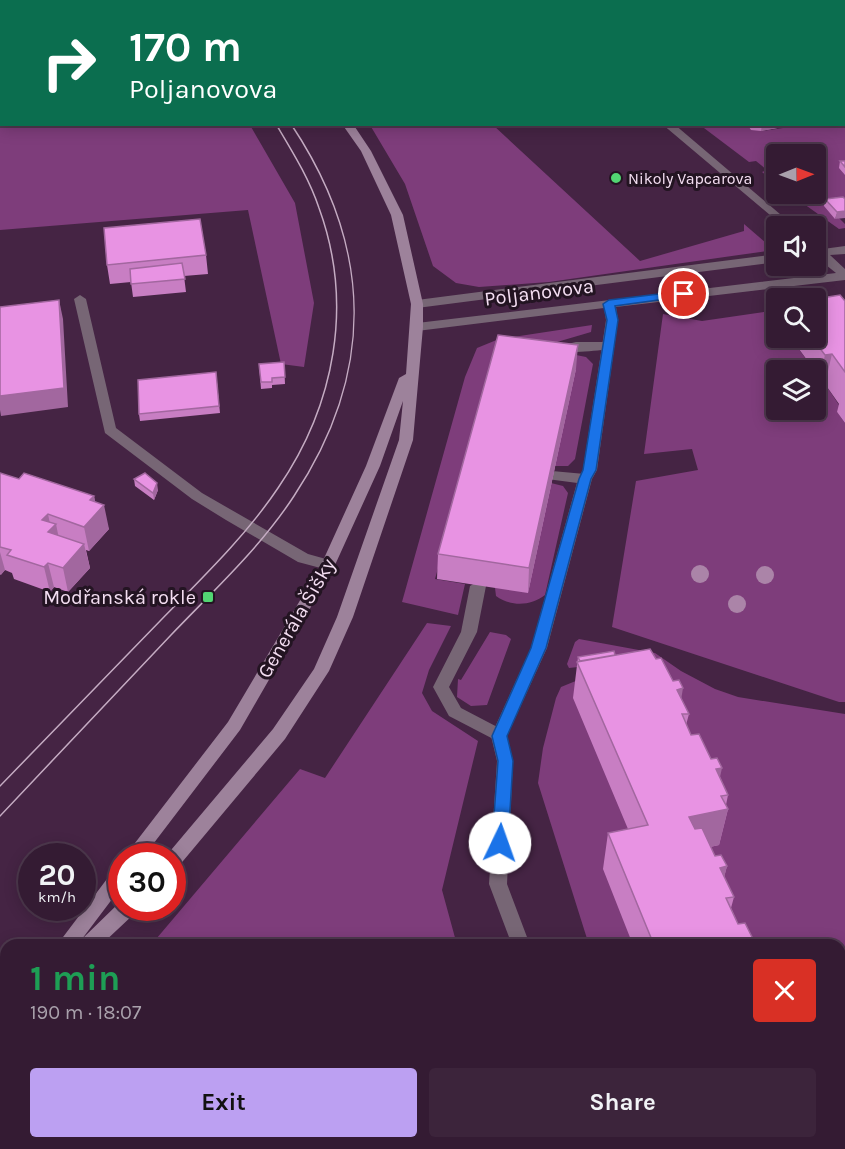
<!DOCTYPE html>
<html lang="en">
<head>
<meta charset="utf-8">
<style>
	body { margin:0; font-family:Karla,sans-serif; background:#3c243b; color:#f1f3f6; height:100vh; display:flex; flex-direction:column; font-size:22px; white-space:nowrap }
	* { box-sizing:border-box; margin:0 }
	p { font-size:20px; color:#a9a1ac }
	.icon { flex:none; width:33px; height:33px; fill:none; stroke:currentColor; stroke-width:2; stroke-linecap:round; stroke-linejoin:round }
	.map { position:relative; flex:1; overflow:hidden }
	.sheet { position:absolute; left:0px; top:939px; width:846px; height:210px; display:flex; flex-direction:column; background:#341b33; border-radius:18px 18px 0 0; box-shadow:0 3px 15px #0003,0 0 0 2px #4e394e }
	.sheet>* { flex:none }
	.guide { position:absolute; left:0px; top:0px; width:846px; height:126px; box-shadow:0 3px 15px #0003,0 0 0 2px #4e394e; background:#0b6e4f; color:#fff; overflow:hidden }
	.needle { width:39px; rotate:89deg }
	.controls { position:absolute; left:766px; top:144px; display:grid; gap:12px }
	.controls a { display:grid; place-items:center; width:60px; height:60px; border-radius:6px; background:#341b33; box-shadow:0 3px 15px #0003,0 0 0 2px #4e394e; font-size:30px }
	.speed { position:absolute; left:18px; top:843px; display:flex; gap:12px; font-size:30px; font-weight:700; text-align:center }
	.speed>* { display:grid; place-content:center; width:78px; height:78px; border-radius:50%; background:#341b33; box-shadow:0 3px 15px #0003,0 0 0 2px #4e394e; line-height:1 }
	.speed small { font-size:15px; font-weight:400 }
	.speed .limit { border:9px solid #d22; background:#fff; color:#111 }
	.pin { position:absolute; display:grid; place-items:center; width:51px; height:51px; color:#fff; margin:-26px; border:3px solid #fff; border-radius:50%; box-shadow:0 2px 6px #0007 }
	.me { position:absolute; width:66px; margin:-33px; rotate:3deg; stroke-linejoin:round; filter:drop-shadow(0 0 4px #0008) }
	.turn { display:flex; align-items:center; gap:21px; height:126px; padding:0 30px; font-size:27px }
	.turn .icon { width:78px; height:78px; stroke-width:2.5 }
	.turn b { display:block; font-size:42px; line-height:51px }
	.round { display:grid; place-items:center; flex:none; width:63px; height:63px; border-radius:6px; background:#3c243b }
	.headline { display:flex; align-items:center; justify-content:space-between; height:102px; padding:0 30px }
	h1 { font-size:36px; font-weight:700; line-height:45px; color:#1e9e55 }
	.action { display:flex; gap:12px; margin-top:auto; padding:12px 30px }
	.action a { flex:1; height:69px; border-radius:6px; background:#bca0f2; color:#111; font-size:24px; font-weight:700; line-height:69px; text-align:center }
	.action a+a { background:#3c243b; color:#f1f3f6 }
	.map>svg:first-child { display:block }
	.green { fill:#7e3d7b }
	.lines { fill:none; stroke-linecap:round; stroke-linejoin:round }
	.lane { fill:#776675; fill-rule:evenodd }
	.street { fill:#776675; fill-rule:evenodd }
	.secondary { fill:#9d829b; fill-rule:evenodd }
	.tram { stroke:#c5acc3; stroke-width:1.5 }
	.tree { fill:#ab84a8 }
	.wall { fill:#c87ec3 }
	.shaded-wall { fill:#a2679f }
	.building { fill:#e893e3; stroke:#a2679f; stroke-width:1.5 }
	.route { fill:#1a73e8; stroke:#114b97; stroke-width:1.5 }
	.poi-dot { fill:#52d673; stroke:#231422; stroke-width:2 }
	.labels { text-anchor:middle; stroke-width:6; stroke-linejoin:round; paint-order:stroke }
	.far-poi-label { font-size:16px; fill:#f4def2; stroke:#231422; text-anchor:start }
	.street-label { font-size:20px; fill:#f4def2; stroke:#231422 }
	.poi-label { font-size:20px; fill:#f4def2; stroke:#231422; text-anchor:end }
</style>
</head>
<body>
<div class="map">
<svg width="845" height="1149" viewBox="0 0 845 1149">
	<rect width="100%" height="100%" fill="#452444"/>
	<path class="green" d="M0,0L156,1L2,2V124L250,125L295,203L314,303L304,367L281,364L248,210L0,230Z
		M845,120V208L835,219L839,218L845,224V228L839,229L790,194H816V154H777V184L762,172L767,170L756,161L749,162L700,125H747L762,131L804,125L844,124Z
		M370,125H493L640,261L744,231V224L774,250L549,282L479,287L456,283L433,266L405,184Z
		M777,310V338L793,341L811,366L808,370H777V410H816V383L818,385L825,384L843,411L837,412L845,423V702H839L612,627L636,481L698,470L692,449L644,454L663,314L702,321Z
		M592,325L591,332L540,347L461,485L435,579L465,584L458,615L402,602L465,377L477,348L499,339Z
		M571,354L586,357L593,364L575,459L568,466H553Z
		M547,482L563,486L568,493L545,595C531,606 511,607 496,596L495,588Z
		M427,623L451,626L429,670L422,693L432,711L478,741L442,890L457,945H151L300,769L325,778Z
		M490,632L506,635L511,639L487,705L471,706L457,697L458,679L461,680Z
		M579,639L655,653L681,671L715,689L738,697L845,714V1149H615L618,1143H840V945H723L642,861L633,945H589L538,783L543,748L556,698L561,687L583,678L578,667L569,668L567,664L575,642Z
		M6,1117V1143H347L341,1149H0V1124Z"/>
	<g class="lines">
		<path class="lane" d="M80,295L86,299L116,428L202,493L308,554L333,561L335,565L333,569L328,570L298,562L226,520L192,499L105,433L74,299Z
			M576,342H609L615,346C608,352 572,351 559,354L553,350L555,347Z
			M552,471L585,474L592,479L585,484L547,479L545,476Z
			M478,581L486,586L477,632L449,687L461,708L505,731L507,736L505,741L499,742L449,716L433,687L461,632L470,586Z"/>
		<path class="street" d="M507,0H517L518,2H508Z
			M844,36H845V42H844Z
			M662,124H674L794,226H783Z
			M816,245L823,249L845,246V254L830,255L845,269V280L616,307L618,320L597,470L592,479L547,648L507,736L513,761L507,884L530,945H512L489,884L497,761L491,736L531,648L578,479L583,470L606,320L604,308L417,331L411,327L417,323L836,273L816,257Z
			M777,254V262L417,308L411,304L417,300Z
			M516,1143H543L541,1149H514Z"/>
		<path class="secondary" d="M238,0H248L249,2H239Z
			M253,0H263V2H254Z
			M342,124H353L371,151L403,215L423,304V327L413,440L353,617L329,671L285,739L178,867L172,869V856H166L273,729L314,669L337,617L399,440L403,401L380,466L335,565L240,730L144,856H125L228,722L321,565L366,466L399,378L406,374L411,304L391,215L361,151Z
			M122,865V886L82,939L120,902L122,908H136L134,914L101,945H79L81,939L77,945H57L116,867Z
			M6,1014V1037L0,1039V1016Z"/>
		<path class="tram" d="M190,0L192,2
			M0,786C54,731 107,675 161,620C202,578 245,537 278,488C335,405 354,304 319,208C309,178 292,151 276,124
			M0,816C57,755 114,695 171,635C214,590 260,548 294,496C376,372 373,247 291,124"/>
	</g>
	<g class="tree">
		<circle cx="700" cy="574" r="9"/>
		<circle cx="765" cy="575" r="9"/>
		<circle cx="737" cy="604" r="9"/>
	</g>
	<path class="wall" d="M662,0H845V18L844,2H661Z
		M747,124H800L761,131L751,130Z
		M840,161H845V175L839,168Z
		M843,197L835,219L824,206L825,199Z
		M206,255L208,274L184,276L186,292L133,297L131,282L110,284L107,265Z
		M816,299L845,301V423L837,412L839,404L825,384L818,385L816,383V370H808L805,367L807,360L793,341L787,342L784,338H816Z
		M284,362L285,384L272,385V388L261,389L259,364Z
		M576,369L528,593L437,579L438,554Z
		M216,372L220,413L140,421L139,414Z
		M0,473L19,479L94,496L95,502L109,529L89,551L86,550L90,568L68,592L54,587L50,592L14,579L12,573L5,570L0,575Z
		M134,479L158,490L154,500L135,486Z
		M615,655L656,659L681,699L689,714L686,725L691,735L720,777L728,795L726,805L728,809L719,845L710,847L715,856L727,866L724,877L734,897L731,908L738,924L756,945H633L603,869L608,833L628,829L573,698L578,657Z"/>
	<path class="shaded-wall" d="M844,89H845L844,120Z
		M762,124H800L761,131Z
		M845,211V218L835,219L837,212Z
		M59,300L63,319L68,407L1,416L0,410V396Z
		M788,338H794L793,341L787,342Z
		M578,345L576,369L528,593L529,568Z
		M832,354L825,384L818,385L825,355Z
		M157,483L158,490L154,500L153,493Z
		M94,496L97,512L104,505L109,529L89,551L84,527L90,500Z
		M48,514L51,529L56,524L61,549L54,556L42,520Z
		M84,544L90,568L68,592L63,568Z
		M0,552L5,570L1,575L0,573Z
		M48,563L54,587L50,592L44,567Z
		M683,688L677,725V690Z
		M722,768L714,804L716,769Z
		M728,809L719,845L682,853L689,817Z
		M727,866L718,902L720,868Z"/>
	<path class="building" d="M670,0H740V1L671,2Z
		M844,63H845L844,89Z
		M840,161H845V167Z
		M843,197L845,199V211L837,212L825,199Z
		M200,219L206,255L107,265L104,228Z
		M182,263L185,279L131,284L130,269Z
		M840,295L845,301V372L832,354L825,355L812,338H816V336L818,335L816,333V299Z
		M59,300L64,388L0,396V307Z
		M498,335L578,345L529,568L438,554Z
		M284,362L285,377L272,378V382H261L259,364Z
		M216,372L219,406L139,414L138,380Z
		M0,473L19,479L24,473L94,496L90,500L104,505L84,527L48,514L42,520L56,524L48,532L84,544L63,568L48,563L44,567L7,555L11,550L0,547Z
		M145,473L157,483L153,493L134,479Z
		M650,649L656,659L661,658L673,681L679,680L683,688L677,690L689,714H682L691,735L699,734L711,759L717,758L722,768L716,769L728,795L721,796L728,809L689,817L695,829L702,828L715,856L721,855L727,866L720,868L734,897L726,898L738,924L745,923L756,945H654L608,833L648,825L577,662Z
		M614,651L615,655L580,661L578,657Z"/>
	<path class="route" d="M684,291L688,292V296L615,306L618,320L596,470L591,479L546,648L507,736L513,761L508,843L506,848L500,850L495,848L492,843L498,761L492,736L531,648L579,479L583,470L607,320L603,304L609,300Z"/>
	<g class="poi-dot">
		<circle cx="616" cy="178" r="6"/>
		<rect x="202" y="591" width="12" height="12" rx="3"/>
	</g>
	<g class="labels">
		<g class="far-poi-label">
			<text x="628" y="184">Nikoly Vapcarova</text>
		</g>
		<g class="street-label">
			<text transform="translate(539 292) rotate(-7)" y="7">Poljanovova</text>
			<text transform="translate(296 618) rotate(-60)" y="7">Generála Šišky</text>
		</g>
		<g class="poi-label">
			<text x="196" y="604">Modřanská rokle</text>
		</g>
	</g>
</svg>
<div class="controls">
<a><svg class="needle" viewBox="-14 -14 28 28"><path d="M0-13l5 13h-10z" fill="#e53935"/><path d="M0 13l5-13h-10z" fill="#a9a1ac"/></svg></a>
<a><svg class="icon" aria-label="sound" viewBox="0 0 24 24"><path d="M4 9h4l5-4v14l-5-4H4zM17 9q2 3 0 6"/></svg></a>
<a><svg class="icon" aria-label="search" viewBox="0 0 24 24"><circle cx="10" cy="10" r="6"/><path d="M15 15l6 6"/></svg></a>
<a><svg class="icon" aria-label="layers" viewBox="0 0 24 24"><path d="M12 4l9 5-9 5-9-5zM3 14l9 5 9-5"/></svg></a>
</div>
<div class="speed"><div>20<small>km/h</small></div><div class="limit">30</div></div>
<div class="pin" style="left:684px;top:294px;background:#d93025"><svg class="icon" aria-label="arrive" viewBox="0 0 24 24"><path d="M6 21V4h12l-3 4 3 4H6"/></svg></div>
<svg class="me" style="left:500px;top:843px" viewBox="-20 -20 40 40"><circle r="19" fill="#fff"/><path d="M0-13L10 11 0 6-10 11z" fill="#1a73e8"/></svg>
<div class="guide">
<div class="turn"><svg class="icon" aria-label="right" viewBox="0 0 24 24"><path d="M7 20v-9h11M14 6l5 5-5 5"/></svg><div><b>170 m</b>Poljanovova</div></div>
</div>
<section class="sheet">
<div class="headline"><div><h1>1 min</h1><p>190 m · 18:07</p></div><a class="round" style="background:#d93025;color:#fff"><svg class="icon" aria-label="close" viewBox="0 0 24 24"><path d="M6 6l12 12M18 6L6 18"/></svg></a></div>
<div class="action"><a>Exit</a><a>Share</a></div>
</section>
</div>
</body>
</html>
